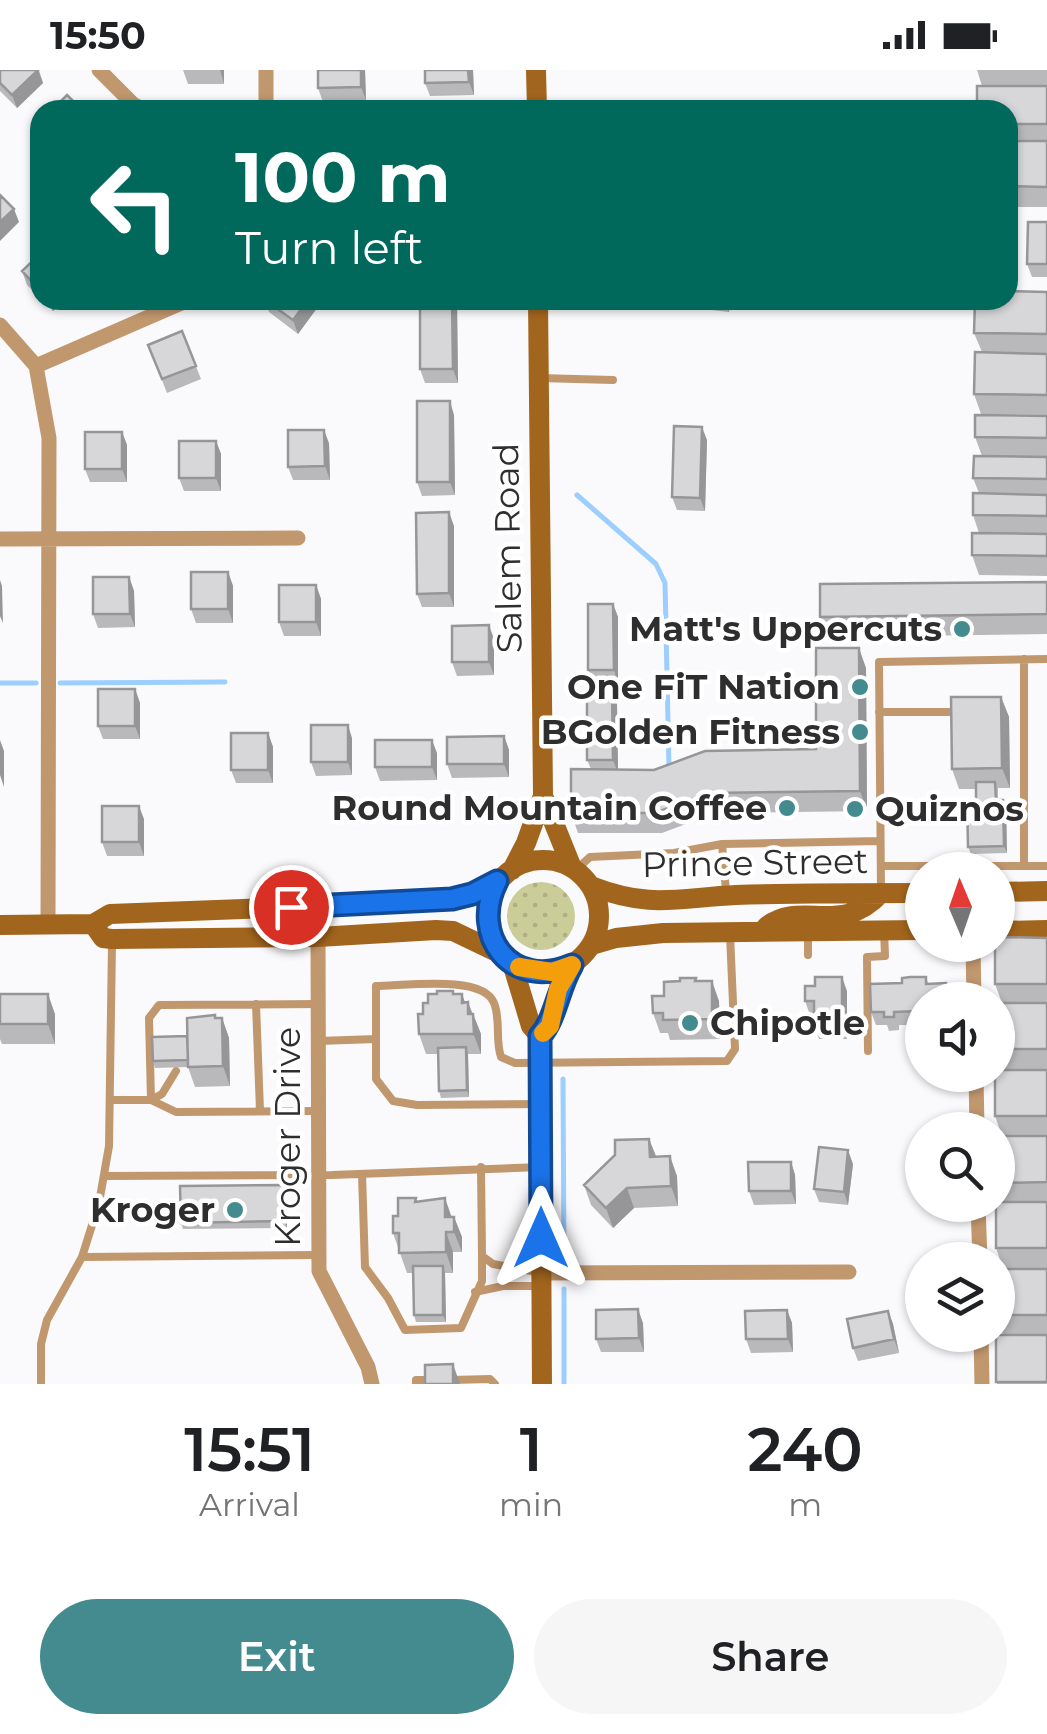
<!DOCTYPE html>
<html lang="en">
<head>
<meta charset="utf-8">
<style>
	body { margin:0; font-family:Montserrat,sans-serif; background:#f6f6f6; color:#202124; height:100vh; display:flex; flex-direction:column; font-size:38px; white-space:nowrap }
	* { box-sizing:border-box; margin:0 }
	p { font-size:32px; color:#757577 }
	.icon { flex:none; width:55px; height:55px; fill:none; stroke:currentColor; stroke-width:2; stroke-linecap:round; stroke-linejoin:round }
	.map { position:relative; height:1314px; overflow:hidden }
	.details { display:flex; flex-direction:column; background:#fff; flex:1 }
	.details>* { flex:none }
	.guide { position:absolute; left:30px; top:30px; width:988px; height:210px; border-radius:30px; box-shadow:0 2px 8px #0004; background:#00695c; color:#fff; overflow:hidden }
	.needle { width:65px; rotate:358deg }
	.tools { position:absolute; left:905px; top:782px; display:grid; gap:20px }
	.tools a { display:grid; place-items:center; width:110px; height:110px; border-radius:50%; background:#fff; box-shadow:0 2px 8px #0004; font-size:50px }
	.pin { position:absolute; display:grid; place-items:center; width:85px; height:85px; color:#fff; margin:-42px; border:5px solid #fff; border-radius:50%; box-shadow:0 2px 10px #0007 }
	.me { position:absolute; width:110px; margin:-55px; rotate:0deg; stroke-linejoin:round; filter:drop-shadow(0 0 8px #0008) }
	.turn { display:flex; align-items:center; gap:35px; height:210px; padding:0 40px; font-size:45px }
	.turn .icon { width:130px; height:130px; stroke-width:2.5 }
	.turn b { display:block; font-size:70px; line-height:85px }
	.eta { display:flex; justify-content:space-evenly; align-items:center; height:170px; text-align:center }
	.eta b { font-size:60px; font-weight:600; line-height:70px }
	.action { display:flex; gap:20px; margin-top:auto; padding:20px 40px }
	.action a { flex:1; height:115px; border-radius:60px; background:#438b8f; color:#fff; font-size:40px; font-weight:600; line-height:115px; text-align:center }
	.action a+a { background:#f6f6f6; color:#202124 }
	.status { display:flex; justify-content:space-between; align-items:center; height:70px; padding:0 50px; background:#fff; direction:ltr }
	.status svg { height:28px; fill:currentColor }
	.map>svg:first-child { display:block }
	.green { fill:url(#green-dots) }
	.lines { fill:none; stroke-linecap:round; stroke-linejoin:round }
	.stream { stroke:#9ccefe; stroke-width:5 }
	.service { stroke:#c1976e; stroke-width:8 }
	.minor { stroke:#c1976e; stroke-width:15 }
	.secondary { stroke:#a2651d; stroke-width:20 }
	.wall { fill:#b9b9bb }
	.shaded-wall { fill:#969698 }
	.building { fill:#d7d7d9; stroke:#969698; stroke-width:2.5 }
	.route-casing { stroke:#114b97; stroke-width:25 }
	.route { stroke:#1a73e8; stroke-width:18 }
	.slow { stroke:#f59e0b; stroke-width:18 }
	.poi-dot { fill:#438b8f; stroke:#fff; stroke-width:4 }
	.labels { text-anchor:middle; stroke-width:9; stroke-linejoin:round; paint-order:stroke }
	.street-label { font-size:35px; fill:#2e2e2e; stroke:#fff }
	.poi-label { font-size:35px; font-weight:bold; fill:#2e2e2e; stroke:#fff; text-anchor:end }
</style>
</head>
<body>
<div class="status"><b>15:50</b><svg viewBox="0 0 49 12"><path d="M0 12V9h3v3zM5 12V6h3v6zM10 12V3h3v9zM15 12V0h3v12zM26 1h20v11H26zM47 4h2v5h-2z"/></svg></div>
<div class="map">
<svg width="1047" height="1314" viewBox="0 0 1047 1314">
	<defs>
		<pattern id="green-dots" width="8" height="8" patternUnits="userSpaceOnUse" patternTransform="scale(2.5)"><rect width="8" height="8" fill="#cacd98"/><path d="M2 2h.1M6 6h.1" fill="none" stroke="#aeb083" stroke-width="1.8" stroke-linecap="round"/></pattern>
	</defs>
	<rect width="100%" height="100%" fill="#fafafc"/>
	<path class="green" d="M507 846a34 34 0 1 1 68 0a34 34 0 1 1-68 0Z"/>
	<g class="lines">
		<path class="stream" d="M577,425L656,494L665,513L669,698
			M0,613H36
			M60,613L225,612
			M563,1009L564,1189
			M564,1314V1219"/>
		<path class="service" d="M539,308L613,310
			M1024,589V796H1047
			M879,642H960
			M881,796H1024
			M576,800L590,787L674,783L722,774
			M881,819L879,592L1047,589
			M726,821L722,774L880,771
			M808,885V862
			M256,934L260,1041
			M318,971L376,969
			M868,981L867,887L885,886L884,861
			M110,1030H151L176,1042L316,1041
			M151,1030L149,948L159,935L318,934
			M151,1030L162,1024L176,1001
			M540,1034L417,1035L393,1031L376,1009V916C403,916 483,904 494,933C501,950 495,970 501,987L515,993L727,991L735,979L730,864
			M481,1097L482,1186L493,1194L537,1202
			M362,1104L365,1197L388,1228L405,1260L461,1258L482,1211V1186
			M105,1106L332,1105L540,1097
			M82,1187L317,1185
			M475,1222L503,1216H540
			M451,1310L490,1309L495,1314
			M41,1314V1274L47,1250L82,1187L99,1133L109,1076L112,873
			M416,1314V1310H432"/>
		<path class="minor" d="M99,0L133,34L144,40
			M266,0V40
			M0,255L36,296L49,368L48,855
			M36,296L188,230
			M0,469L298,468
			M318,867L319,1201L368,1297L372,1314
			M973,875L974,930
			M976,1005L977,1060
			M978,1135L980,1190
			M541,1203L849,1202
			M981,1265L982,1314"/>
		<path class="secondary" d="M536,0L537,40
			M543,726L572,798
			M487 846a56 56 0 1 1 112 0a56 56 0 1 1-112 0Z
			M512,800L526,773L543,726L538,230
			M591,816C651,839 676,828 736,825C798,823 860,823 922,823
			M998,822L1047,821
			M93,854L103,868L112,869L318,867L436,860L453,861L501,884
			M0,855L93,854L110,844L426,832L472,825L497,811
			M766,857C801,829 841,867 881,823
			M998,861L1047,860
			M592,875L616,868L663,863L922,860
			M512,893L531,956L540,966L542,1314
			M540,966C556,949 558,918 572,895"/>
	</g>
	<path class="wall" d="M0,0H39L43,13L17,38L0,21Z
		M183,0H224V14H188Z
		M365,0L366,30L323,32L318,18Z
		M425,0H473L474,25L430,26L425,13Z
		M977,0H1047V137H1008V40L982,16Z
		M1047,152V207H1032L1027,194Z
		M40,184V228L27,215L22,201Z
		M1047,222V345L981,344L974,324L982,282L974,263Z
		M42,230H64L53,241Z
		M264,230L320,234L298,264L269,242Z
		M658,230H730L729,242L659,234Z
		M774,230H820V235L775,234Z
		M457,232L458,313H425L420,299Z
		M182,261L201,309L167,323L148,275Z
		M454,345L455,425L422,426L417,412Z
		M1047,346V506L979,505L972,485L979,463L973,445L979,423L973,408L982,386L975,367Z
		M122,362L127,375V412H90L85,399Z
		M707,370L705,441L677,440L672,427Z
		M216,371L221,384V421H184L179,408Z
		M329,373L330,410H293L288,397Z
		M454,456V537H422L417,524Z
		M228,502L233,516V553H196L191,539Z
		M129,507L134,521L135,557L98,558L93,544Z
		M1047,512V564L828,567L820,547Z
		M316,515L321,529V566H284L279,552Z
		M613,534L618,547V613H593L588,600Z
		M494,569V605L457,606L452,592Z
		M866,598L867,741L715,743L662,763H578L571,743L591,699L587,690L612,620L617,634L618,699L654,700L816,679Z
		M135,619L140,633V669H103L98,656Z
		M1001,627L1009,647L1010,718H998V730L1006,736L1007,783L971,784L968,777L976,730V719H959L952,699Z
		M268,663L273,677V713H236L231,700Z
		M504,666L509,680V707L452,708L447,694Z
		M352,668V705L316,706L311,692Z
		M437,683V710L380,711L375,697Z
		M144,749V786H107L102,772Z
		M1047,868V1314H997L1003,1265L998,1250V1199H1003L996,1178L1003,1132L998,1117V1066H1002L995,1046L1002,1000L998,988V933H1002L995,914Z
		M926,907L928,913H946L951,927L922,930V962L920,955H899V960L889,961L887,955H876L871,942L902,913Z
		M696,908L697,911L719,931L720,969L670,970L668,963H660L653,943L664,926L680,911Z
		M847,921V969H819L814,955V945H810L805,931Z
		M0,924L55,944V974H2L0,969Z
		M455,924L465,932H468L473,944L481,964V984H468L469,1027L441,1028L439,1021L438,984H426L419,964L423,944L428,933Z
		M215,945L216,948H222L229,968L230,1016L195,1017L188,997L155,998L153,991Z
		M649,1069L656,1086L677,1106L678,1136L634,1138L613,1158L591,1135L584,1115Z
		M791,1092L795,1105L796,1134L754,1135L749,1121Z
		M853,1094L848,1135L819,1132L814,1119Z
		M284,1115L287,1121V1158L183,1159L181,1153Z
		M416,1128L417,1132L454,1147L462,1167V1182H453V1203H445L446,1252H416L414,1245L413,1203H407L393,1163L398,1146Z
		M787,1240L792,1253L793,1282L751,1283L746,1269Z
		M888,1241L893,1254L899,1283L858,1291L853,1278Z
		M643,1253L644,1282H601L596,1269Z"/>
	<path class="shaded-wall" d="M38,0L43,13L17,38L12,25Z
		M220,0H224V14Z
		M361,0H365L366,30L361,17Z
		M468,0H473L474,25L469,12Z
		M14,139L19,152L0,171V152Z
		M49,230H64L53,241Z
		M308,230H319L320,234L298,264L293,250Z
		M452,230H457V232L458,313L453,299Z
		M724,230H730L729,242Z
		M450,331L454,345L455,425L450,412Z
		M702,357L707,370L705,441L700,428Z
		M324,360L329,373L330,410L325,396Z
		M122,362L127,375V412L122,399Z
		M216,371L221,384V421L216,408Z
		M449,442L454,456V537L449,523Z
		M228,502L233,516V553L228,539Z
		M129,507L134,521L135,557L130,544Z
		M0,510L2,516L3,553L0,546Z
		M316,515L321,529V566L316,552Z
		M613,534L618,547V613L614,600Z
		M489,555L494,569V605L489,592Z
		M859,578L866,598L867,741L860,721Z
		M135,619L140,633V669L135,656Z
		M612,620L617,634L618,703L613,690Z
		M1001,627L1009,647L1010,718L1002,698Z
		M348,655L352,668V705L348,692Z
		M268,663L273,677V713L268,700Z
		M504,666L509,680V707L504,694Z
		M0,670L4,681V717L0,705Z
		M432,670L437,683V710L432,697Z
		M1003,730L1006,736L1007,783L1004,776Z
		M139,736L144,749V786L139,772Z
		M842,907L847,921V969L842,955Z
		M712,911L719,931L720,969L712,949Z
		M946,913L951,927V930H946Z
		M48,924L55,944V974L48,954Z
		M462,924L468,940V932L473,947V944L481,964V984L462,933Z
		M222,948L229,968L230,1016L223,996Z
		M466,977L468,984L469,1027L467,1020Z
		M649,1069L657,1089L650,1087Z
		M848,1080L853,1094L848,1135L844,1122Z
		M670,1086L677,1106L678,1136L671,1116Z
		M791,1092L795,1105L796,1134L791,1121Z
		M284,1115L287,1121V1158L285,1151Z
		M627,1118L634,1138L613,1158L606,1138Z
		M445,1128L452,1148L445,1147Z
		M454,1147L462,1167V1182L454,1162Z
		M446,1162L453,1182V1203L446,1182Z
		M443,1196L445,1203L446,1252L443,1245Z
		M638,1239L643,1253L644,1282L639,1268Z
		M787,1240L792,1253L793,1282L788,1269Z
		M888,1241L893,1254L899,1283L894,1269Z
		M453,1294L460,1314H453Z"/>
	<path class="building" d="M0,0H38L12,25L0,13Z
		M318,0H361V17L318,18Z
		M425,0H468L469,12L425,13Z
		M977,16H1047V54H1008V40H977Z
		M67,25L82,40H52Z
		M690,35V40H647V36Z
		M1008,71H1047V117L1008,116Z
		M0,125L14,139L0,152Z
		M1028,152H1047V194H1027Z
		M40,184V220L22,201Z
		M1008,221L1047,222V264L974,263L975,230H1008Z
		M265,230H308L293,250Z
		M420,230H452L453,299H420Z
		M182,261L196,296L162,309L148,275Z
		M975,282L1047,284V325L974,324Z
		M417,331H450V412H417Z
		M975,345L1047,346V368L975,367Z
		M674,356L702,357L700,428L672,427Z
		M288,360H324L325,396L288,397Z
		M85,362H122V399H85Z
		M179,371H216V408H179Z
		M974,386L1047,387V409L973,408Z
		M973,423L1047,425V446L973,445Z
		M449,442V523L417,524L416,443Z
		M972,463L1047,464V486L972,485Z
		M191,502H228V539H191Z
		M93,507H129L130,544H93Z
		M1047,512V544L820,547V514Z
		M279,515H316V552H279Z
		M588,534H613L614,600H588Z
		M489,555V592H452V556Z
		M816,578H859L860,721L708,723L655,743H571V699L654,700L705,681L816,679Z
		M98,619H135V656H98Z
		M587,620H612L613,690H587Z
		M951,627H1001L1002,698L952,699Z
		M311,655H348V692H311Z
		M231,663H268V700H231Z
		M504,666V694H447V667Z
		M375,670H432V697H375Z
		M976,712H995L996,730H1003L1004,776L968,777L967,730H976Z
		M102,736H139V772H102Z
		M998,867L1047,868V914H995V875H998Z
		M815,907H842V955H814V931H805V916H815Z
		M910,907H926V914L946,913V930H922V953H919V941L894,942V947H884V942H871L870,914L902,913V908Z
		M680,908H696L695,911H712V949L663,950V943H653L652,926H664V912L680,911Z
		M437,921H453V924H462V933L468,932V944H473L474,964H419L418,944H423V933H428V924H437Z
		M0,924H48V954H0Z
		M998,933H1047V979H998Z
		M215,945V948H222L223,996L188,997L187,948Z
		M187,966L188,990L153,991L152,967Z
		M466,977L467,1020L439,1021L438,978Z
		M998,1000H1047V1046H995V1005H998Z
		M998,1066H1047V1112L998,1113Z
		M649,1069L650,1087L670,1086L671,1116L627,1118L606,1138L584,1115L615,1085V1070Z
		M819,1077L848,1080L844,1122L814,1119Z
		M748,1092H791V1121H749Z
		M284,1115L285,1151L181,1153L180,1116Z
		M398,1128H416L415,1132L445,1128V1147H454V1162H446V1182L399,1183V1163H393V1146H398Z
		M998,1132H1047V1178H996V1135H998Z
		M413,1196H443V1245H414Z
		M998,1199H1047V1245H998Z
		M638,1239L639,1268L596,1269V1240Z
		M787,1240L788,1269H746L745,1241Z
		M888,1241L894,1269L853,1278L847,1249Z
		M996,1265H1047V1312H996Z
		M453,1294V1314H425V1295Z"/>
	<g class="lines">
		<defs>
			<path id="route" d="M291,837L452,829L472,824L497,811C469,866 512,921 572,895C558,918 556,948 540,966L541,1168"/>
		</defs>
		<use href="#route" class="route-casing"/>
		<use href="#route" class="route"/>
		<path class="slow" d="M519,897L552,902L572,895L558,919L550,956L543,963"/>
	</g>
	<g class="poi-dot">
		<circle cx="962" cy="559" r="10"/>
		<circle cx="860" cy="617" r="10"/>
		<circle cx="860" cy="662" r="10"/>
		<circle cx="787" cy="738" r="10"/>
		<circle cx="855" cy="739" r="10"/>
		<circle cx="690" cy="953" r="10"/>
		<circle cx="235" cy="1140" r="10"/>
	</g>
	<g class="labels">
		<g class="street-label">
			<text transform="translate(508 478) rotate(-91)" y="12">Salem Road</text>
			<text transform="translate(755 793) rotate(-1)" y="12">Prince Street</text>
			<text transform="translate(288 1067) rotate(-90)" y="12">Kroger Drive</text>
		</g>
		<g class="poi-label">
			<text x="942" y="571">Matt's Uppercuts</text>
			<text x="840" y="629">One FiT Nation</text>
			<text x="840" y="674">BGolden Fitness</text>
			<text x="767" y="750">Round Mountain Coffee</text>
			<text x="875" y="751" text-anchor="start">Quiznos</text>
			<text x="710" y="965" text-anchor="start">Chipotle</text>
			<text x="215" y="1152">Kroger</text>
		</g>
	</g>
</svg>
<div class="tools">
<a><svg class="needle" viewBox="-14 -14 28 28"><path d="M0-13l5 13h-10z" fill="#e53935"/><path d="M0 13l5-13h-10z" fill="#757577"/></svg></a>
<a><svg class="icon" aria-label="sound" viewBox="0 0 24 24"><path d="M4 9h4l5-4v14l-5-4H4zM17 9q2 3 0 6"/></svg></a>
<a><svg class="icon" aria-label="search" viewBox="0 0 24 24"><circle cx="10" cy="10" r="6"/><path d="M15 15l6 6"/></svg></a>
<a><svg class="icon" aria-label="layers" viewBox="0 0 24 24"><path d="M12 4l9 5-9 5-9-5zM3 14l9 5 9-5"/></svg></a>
</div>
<div class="pin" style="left:291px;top:837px;background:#d93025"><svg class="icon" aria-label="arrive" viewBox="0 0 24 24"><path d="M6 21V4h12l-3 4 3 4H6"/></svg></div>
<svg class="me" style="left:541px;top:1168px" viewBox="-20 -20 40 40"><path d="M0-17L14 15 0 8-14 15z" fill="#1a73e8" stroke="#fff" stroke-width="4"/></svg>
<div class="guide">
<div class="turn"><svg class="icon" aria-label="left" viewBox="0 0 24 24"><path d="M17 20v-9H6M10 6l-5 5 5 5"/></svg><div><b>100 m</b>Turn left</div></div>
</div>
</div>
<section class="details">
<div class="eta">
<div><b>15:51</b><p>Arrival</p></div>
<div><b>1</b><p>min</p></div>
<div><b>240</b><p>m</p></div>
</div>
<div class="action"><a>Exit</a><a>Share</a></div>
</section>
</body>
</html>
